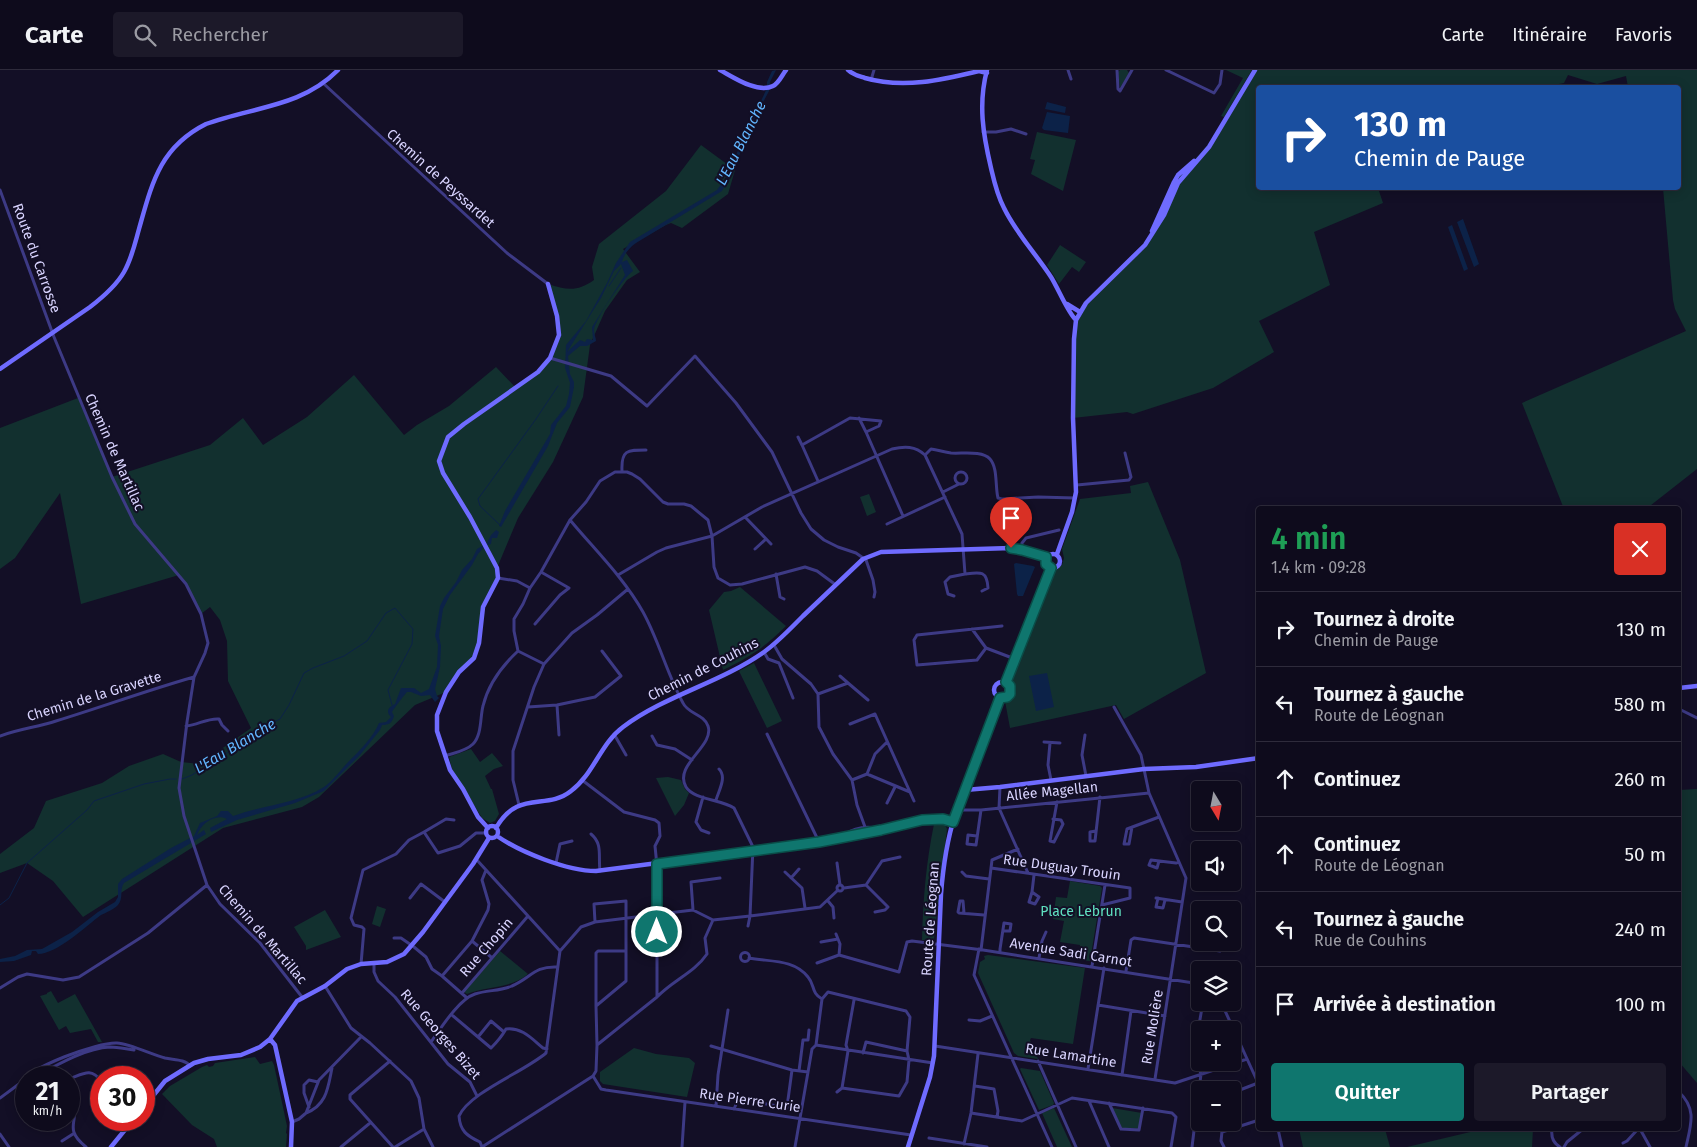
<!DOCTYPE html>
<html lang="fr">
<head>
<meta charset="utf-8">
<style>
	body { margin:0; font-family:"Fira Sans",sans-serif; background:#1c1929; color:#f1f3f6; height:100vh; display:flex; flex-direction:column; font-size:19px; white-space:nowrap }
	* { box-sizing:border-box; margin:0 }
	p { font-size:16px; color:#9b9ba3 }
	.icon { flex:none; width:28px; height:28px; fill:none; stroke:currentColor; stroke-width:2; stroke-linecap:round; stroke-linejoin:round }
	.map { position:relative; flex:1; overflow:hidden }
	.details { position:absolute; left:1256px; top:436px; width:425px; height:625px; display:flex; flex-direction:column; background:#0e0b1c; border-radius:5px; box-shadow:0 2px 12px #0003,0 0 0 1px #2e2b3b }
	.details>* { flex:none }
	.hud { position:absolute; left:1256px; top:15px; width:425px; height:105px; border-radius:5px; box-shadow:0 2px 12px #0003,0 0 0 1px #2e2b3b; background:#1a4fa0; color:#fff; overflow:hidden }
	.needle { width:32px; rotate:170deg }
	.controls { position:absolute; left:1191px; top:711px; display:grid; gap:10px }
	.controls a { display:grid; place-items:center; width:50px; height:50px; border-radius:5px; background:#0e0b1c; box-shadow:0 2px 12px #0003,0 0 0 1px #2e2b3b; font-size:25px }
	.speed { position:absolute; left:15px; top:996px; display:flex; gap:10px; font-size:25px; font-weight:700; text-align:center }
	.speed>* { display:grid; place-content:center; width:65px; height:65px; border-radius:50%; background:#0e0b1c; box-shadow:0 2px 12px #0003,0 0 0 1px #2e2b3b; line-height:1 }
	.speed small { font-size:12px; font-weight:400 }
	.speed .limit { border:8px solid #d22; background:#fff; color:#111 }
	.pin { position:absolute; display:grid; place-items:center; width:42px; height:42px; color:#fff; margin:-51px -21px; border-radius:50% 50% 50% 0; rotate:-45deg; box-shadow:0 0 5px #0007 }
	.pin .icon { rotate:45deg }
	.me { position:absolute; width:55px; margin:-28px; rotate:0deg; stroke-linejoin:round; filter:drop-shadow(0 0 4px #0008) }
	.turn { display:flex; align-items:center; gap:18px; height:105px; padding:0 15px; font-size:22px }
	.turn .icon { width:65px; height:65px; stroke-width:2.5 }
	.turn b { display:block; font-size:35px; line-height:42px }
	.round { display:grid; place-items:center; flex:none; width:52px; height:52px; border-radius:5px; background:#1c1929 }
	.headline { display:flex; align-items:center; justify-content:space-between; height:85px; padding:0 15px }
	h1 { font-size:30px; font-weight:600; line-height:38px; color:#1e9e55 }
	.action { display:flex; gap:10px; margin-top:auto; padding:10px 15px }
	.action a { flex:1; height:58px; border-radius:5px; background:#0f766e; color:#fff; font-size:20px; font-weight:600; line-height:58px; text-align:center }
	.action a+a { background:#1c1929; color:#f1f3f6 }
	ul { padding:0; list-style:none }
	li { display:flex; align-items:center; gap:15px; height:75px; padding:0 15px; border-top:1px solid #2e2b3b }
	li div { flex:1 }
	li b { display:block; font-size:19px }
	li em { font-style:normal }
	header { display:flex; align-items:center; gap:30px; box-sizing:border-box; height:70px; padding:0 25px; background:#0e0b1c; border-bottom:1px solid #2e2b3b }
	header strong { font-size:24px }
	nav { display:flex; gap:28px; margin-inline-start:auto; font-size:18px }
	.search { width:350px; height:45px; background:#1c1929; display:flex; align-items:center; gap:12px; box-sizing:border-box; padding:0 18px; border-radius:5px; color:#9b9ba3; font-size:19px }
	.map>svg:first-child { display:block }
	.green { fill:#12302f }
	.water { fill:#0c2248; fill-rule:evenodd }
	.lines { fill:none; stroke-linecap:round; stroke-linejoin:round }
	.stream { stroke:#0c2248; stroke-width:1 }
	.street { stroke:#3d3a85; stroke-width:3 }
	.secondary { stroke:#6f6bff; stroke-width:4.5 }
	.route-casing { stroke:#0a4d48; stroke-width:12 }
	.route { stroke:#0f766e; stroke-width:9 }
	.labels { text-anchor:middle; stroke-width:4; stroke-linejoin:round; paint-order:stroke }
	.street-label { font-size:14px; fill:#d9d4ff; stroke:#130f26 }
	.park-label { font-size:14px; fill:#5fe0c0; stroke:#130f26 }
	.water-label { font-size:15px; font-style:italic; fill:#62b6ff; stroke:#130f26 }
</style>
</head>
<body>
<header>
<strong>Carte</strong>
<div class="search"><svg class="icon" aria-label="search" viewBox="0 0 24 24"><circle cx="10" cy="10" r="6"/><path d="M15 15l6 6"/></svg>Rechercher</div>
<nav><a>Carte</a><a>Itinéraire</a><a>Favoris</a></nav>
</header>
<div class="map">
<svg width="1697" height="1077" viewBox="0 0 1697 1077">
	<rect width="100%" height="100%" fill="#130f26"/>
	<path class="green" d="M1120,0H1127L1129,3L1120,18L1118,2Z
		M1226,0H1252L1224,47L1221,46L1243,8Z
		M1255,0H1697V399L1646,439H1564L1522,333L1686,261L1675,239L1673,230L1663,118H1679V18L1628,17L1626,6L1597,14L1568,5L1564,13L1539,18H1259V118H1378L1383,133L1314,162L1330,215L1259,251L1274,282L1213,318L1133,344L1127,342L1073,348L1074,269L1080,242L1135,186L1149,167L1178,106L1200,84L1209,73Z
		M1037,62L1076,70L1063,121L1031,104L1035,90L1030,89Z
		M701,75L735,100L728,124L682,158L671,153L666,155L623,179L640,202L627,210L605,241L590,275L583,327L553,392L518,448L497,498L498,508L483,537L479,573L474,588L459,602L446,622L415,635L319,727L302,737L223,758L83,847L53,811L27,793L0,803V784L34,758L46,731L102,713L129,696L163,684L181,692L200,694L251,658L228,611L227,571L220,550L210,537L201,544L186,514L179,505L81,534L60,423L15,488L0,499V358L78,328L112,407L210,375L243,348L263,375L307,347L354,305L404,365L417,355L449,336L496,297L516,318L538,302L550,288L559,265L548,214C567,220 577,222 594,210L592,197L599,174L666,121Z
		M1060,175L1086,192L1079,202L1072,197L1059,214L1047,195Z
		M1148,412L1180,490L1206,603L1124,649L1116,635L1010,658L1005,631C1014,626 1014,621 1011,611L1051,502L1062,495L1064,488L1062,479L1080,429L1131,423L1130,416Z
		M869,424L876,442L867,446L860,427Z
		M740,517L786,556C764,578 750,587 723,600L709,540L724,522L731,521Z
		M754,593L782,651L767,658L739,601Z
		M471,679L480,692L492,683L503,696L494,699L485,706L491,719H492L499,744L495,751L490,753L482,748L452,699L449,687Z
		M668,707L681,710L685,719L689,723L684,735L675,746L656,708Z
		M1697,719V1013L1679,992V720Z
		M940,753L945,755L947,759L934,869L932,871L922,870C923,830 926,793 934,754Z
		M1070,811L1100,816L1102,818L1090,891L1078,890L1080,875L1060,872L1064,851L1053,849L1056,827L1067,828Z
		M377,836L386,839L380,857L372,854Z
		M325,840L341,867L306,880V876L294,857Z
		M500,881L528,904C511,919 486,916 467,924L464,922Z
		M988,885L1085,898L1073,974L1031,968L1030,970L1038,989L1018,986L1014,983L978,903L980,892L985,889L984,886Z
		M51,921L58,933L75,924L102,972H98L91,959L70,963L66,956L59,960L40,926L47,924V923Z
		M634,978L656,984L689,988L695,993L687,1027L603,1014L600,1011V1002Z
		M255,987L260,994L272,991L274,995L287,1056L286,1063L287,1064L286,1077H217L214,1069L192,1055L162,1024L170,1016L202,997L207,995L209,997L213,996L215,993Z
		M1021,998L1040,1001L1054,1033L1053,1035L1039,1040L1020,999Z
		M1054,1038L1072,1077H1057L1042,1043Z
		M1112,1038L1142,1043L1139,1059L1122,1058Z
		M1299,1059H1385L1390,1077H1303Z
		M1483,1059H1533L1532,1077H1407Z"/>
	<path class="water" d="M776,0L770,12L769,21L748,61L736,95L722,121L636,173C629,178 624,184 622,192L627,190L633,201C624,207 595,249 594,260C594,264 596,268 596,271L587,276H580L568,286L570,304L574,312V317L570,337L557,353L548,376L501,457L499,456L505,441L550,364L551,355L566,336L569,324L570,313L565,298L566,275L586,251L607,213L616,193L630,172L717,120L725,109L740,76L742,67L749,51L756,42L767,18V12L772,1ZM621,194L625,205L592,257L593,270L587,269L585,272L580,270L567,282L601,228L614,201Z
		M1047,32L1066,37L1065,43L1045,39Z
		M1047,42L1070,46L1068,63L1044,60L1042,58Z
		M1463,149L1479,194L1474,197L1457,152Z
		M1452,155L1468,199L1464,201L1448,157Z
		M496,460L499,462L497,468H492L491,474L485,476L478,484L472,495L450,525L443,539L439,566L441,576L440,597L435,619L437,626L439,628L435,632L430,625L421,626L411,622H407C405,624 393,640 392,642L394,646C392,653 389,655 382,655L380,660L360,685L324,721L295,733L237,750L211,762L210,758L227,749C215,743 201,754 197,765L204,760L206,764L124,813C119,820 124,828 118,835C113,840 107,842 101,845C86,856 57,884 38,884L36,881H32L31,885L14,891L0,892V889L15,886L27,880L42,879L72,862L98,842L115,832L118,827V814L122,809L171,778L194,766L200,753L217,746L221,741H228L233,746C262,735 297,734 324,717C334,710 342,698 351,689C361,679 373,667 379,653L386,652L391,647C385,641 389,637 395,634L401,618H414L421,623L429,619L437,597L438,575L435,566L440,536L444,528L456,512L462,500L472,489L477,479L487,473L491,465Z
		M1016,493L1033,496L1035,497L1023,526H1018L1017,524L1014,494Z
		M1047,603L1054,637L1036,641L1029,606Z"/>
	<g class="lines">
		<path class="stream" d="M609,216L621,198
			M500,455L480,436L478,429L536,349L558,316
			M182,709L192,705L252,667L260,659L280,649L289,635L304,603L313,598L344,586L367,571L386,543L395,538L413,559L412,574L388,620L392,635
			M0,835L9,828L27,793L87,740L94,731L144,714L170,709H176"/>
		<path class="street" d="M1068,0L1071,9
			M1117,0L1118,19L1120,21L1132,0
			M1166,0L1214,23L1220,14L1222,0
			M871,10L874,0
			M324,14L507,183L548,214
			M983,62H996L1011,59L1026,64
			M0,120L54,267L112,407L135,454L186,514L201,544L208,573L205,583L194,607L187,652L179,718L184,746L207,815L220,834L260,873L302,927
			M550,288L611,306L647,336L695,286L736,333L772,382L801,443L811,459L824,470L838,477L856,483L866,490L873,510L875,522L874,527
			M859,348L866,362
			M798,367L802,375
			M925,385L931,379C938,380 944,382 951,383C961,384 982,380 990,389C998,398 995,417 998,428L1002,429L1038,427L1075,428
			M622,401C621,380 627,380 646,380
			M955 408a6 6 0 1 1 12 0a6 6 0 1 1-12 0Z
			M818,411L802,375L850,348L881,351L879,356L866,362L903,446
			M1077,415L1129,410L1131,407L1125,383
			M943,422L959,414
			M745,447L771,474
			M570,450C595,480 624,508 643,542C659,571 667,604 683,633C688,644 704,644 708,656C715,676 673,695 686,717C694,730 721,729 734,738L753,777L750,846L748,856
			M887,454L945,427
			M755,479L766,469
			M1021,479L1022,473L1026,468L1059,460
			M776,504L780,527L784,529
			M965,504C980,502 987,500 988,518L982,521
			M618,505L657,482L666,478L712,466L762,437L892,379C905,376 915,376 925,385L962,464L965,504L950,507L945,512L948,524L954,526
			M498,508L517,511L530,518
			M535,554L560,525L569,518L541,502
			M1002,556L917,565L914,570L917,595L977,590L986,578L1015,589
			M972,559L986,578
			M774,575L782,589L811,614L818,624L819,657L833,684L852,710L857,735L865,757
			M518,581L544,594
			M764,582L768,589L779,593L793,628
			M840,606L848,613
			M818,624L848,613L868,630
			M557,635L559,665
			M528,637L557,635L595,627L621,606L602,581
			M1114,637L1141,685L1149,723L1186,808L1155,1009
			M1679,639L1697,648
			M850,654L875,644L914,731
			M186,656C198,655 207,648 219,649L222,655L228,661
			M614,664L626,685
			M767,664L819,772
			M1085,665L1082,685L1086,706
			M0,666C18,659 38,657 56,651C102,637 148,620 194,607
			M652,666L657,675L675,679L692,690
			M1044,672L1060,673
			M1050,673L1048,695L1051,710
			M445,686C454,683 466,681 473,674C482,665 480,647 483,636C488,615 502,596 518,581L514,561V549L523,534L530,518L541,502L570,450L586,432L600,411L615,402H627L632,404L640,409L663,432L668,434H684L691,436L708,450L712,466L714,497L718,508L730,515L742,514L805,497L817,501L836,515
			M867,704L910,722
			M852,710L867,704L875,684L887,672
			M1000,717L999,738L1028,803
			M703,727L696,752L701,760L709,763
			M716,730C719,720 727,707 719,699
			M887,733L895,717
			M519,735L513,710V681L534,617L544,594L572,563L597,545L628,519
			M957,740H981L1149,723
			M1053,749L1061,750L1063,754L1054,772L1050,771L1057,732
			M1132,757L1129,774H1124L1127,759L1159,747
			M1096,761L1090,762V771H1095L1100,727
			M424,762L446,749L454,750
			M591,764C603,774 598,786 600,801
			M844,765C854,758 864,756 876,758
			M977,766L968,765L967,774L976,775L981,740
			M476,789L560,881L546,983C524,1002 470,1022 459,1046C460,1061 467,1066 480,1072L482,1077
			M1159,791L1157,798L1149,795L1151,790L1176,793L1179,792
			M556,793L560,774L572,771
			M837,793L840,815
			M991,798L1130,818V828L1102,835
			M785,802L802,818L805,838
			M962,802L966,806L989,809
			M791,808L799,799
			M837 818a3 3 0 1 1 6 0a3 3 0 1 1-6 0Z
			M866,815L882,791L900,787
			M866,815L888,837L885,840L875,842
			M844,818L866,815
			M1032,822L1029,832L1035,834L1039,827L1032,822L1034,805
			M410,828L421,814L445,832
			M1156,828L1182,832
			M1158,828L1156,837L1163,838L1165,830
			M828,831L833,837L834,848
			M693,840L691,812L720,808
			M964,843L963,831H960L958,842L959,843L984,845
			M595,852L594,834L626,831V911L596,936L597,975
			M836,864L840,874L839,885
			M394,868H401L414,877L426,887L432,899L442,906
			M472,871L488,840L489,834L482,810L486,800
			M821,872L838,869
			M979,879L974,905L1052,1077
			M981,880L992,790L1018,779
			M560,881L581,857L595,852L693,840L713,850L750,846L820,837L838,820
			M1000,882V879L1004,853L1011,854L1010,861H1003
			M740.5 887a4.5 4.5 0 1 1 9 0a4.5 4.5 0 1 1-9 0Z
			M749,888C770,892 794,889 808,907C815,915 811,923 822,929
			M1039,888L1042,871L1046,862
			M374,893V902L378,911L395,927L448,994L470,1012L477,1026
			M817,893L839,885L899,902L907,872L912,871L983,880L1200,914
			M361,894L364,859L362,857L354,855L351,848L363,800L396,784L409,770L424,762L438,783L460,776L476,763H486
			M1092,896L1105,815
			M1126,901L1131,870L1134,868L1220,881
			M325,916L351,958L370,973L411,1011L419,1028L424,1059L433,1077
			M1232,917H1236
			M0,918L18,907L27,904L63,910L79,907L148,863L207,815
			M462,923L528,846
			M657,927C672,911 695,902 707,884L705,868L713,850
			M467,928L442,906L472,871L491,887
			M1221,932L1259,1015
			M1098,935L1165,946
			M596,936V883L598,881H626
			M452,945L478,967
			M969,950L980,951L992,946
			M504,962L491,951L478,967L491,978C497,972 502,966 506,959C522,957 532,969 543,978L547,979
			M431,972C441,958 459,929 475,924C487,920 501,921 512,916C531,908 534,896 557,897
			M816,975L933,993
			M711,976L792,1000L808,1002
			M935,976L1175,1013L1247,989
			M863,983L866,972L907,981
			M390,991L350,1025V1029L393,1077
			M1038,991L1076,1077
			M1088,999L1104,898
			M799,1001L803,970H808L809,960
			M1122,1005L1131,941
			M593,1006L601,1019L606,1020L911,1065
			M33,1008C55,996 85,978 110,977C118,977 126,979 134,980
			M69,1009C83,1004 91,997 101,1011
			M19,1014C30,997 97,972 117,973C130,974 151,984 165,988C173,990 185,989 190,996
			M19,1014L26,1017
			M975,1016L994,1019L998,1041L997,1047
			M144,1022L150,1029
			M837,1022L842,1018
			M1679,1022C1697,1039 1691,1054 1686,1077
			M1232,1023L1258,1013
			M0,1028L19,1014L26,1011
			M1089,1031L1109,1077
			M69,1033C84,1050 60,1056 86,1077
			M1109,1033L1121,1059L1139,1060L1143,1038
			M716,1036L718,1005L728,940
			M309,1037L304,1023V1015L309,1010L318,1012
			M787,1037L792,1000
			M734,1039L737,1032L744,1030L795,1039
			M306,1043C327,1035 328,1017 332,998
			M971,1043L1022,1051L1072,1028L1172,1043L1176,1047L1171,1077
			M292,1052L299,1049L306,1043L319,1010L361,967
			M1223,1052L1221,1071L1224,1077
			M1278,1059L1282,1077
			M1552,1059C1551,1066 1553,1073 1560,1077
			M1640,1059L1650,1077
			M1222,1062L1259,1050
			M0,1064L9,1077
			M929,1068L987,1077
			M62,1071L73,1064
			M1623,1073L1627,1071L1638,1059
			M964,1074L971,1043L978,984
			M341,1077L370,1053
			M395,1077L424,1059
			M482,1077L593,1006L596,1001L597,975L657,927V796L655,776L660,766L659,753L655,750L624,742L582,710
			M682,1077L685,1032
			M795,1077L812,979L816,975L822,929L828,922L906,941L910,947L907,981L909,990L907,1012L899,1026L842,1018L848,981L846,975L854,930
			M1192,1077L1201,1004L1194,984L1203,932
			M1564,1077L1567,1072L1583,1059"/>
		<path class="secondary" d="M720,0C733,7 758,24 773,16C779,13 782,5 786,0
			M848,0C853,5 859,6 865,8C903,19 942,10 979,1L987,3
			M987,0C978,34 983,64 991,98C994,111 997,125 1004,138C1016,163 1036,184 1051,207C1058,218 1068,243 1076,250
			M1152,161L1174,112L1178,105L1194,91
			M1067,234L1080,242
			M0,299L90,237C103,227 116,216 124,202C132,188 135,173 139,159C152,113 160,77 206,54C252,37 302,37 338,0
			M1046 491a7 7 0 1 1 14 0a7 7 0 1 1-14 0Z
			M1057,484L1072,442L1076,422L1073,348L1074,269L1076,250L1086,233L1145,175L1164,145L1178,113L1209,77L1255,0
			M994 620a8 8 0 1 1 16 0a8 8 0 1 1-16 0Z
			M1006,612L1051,498
			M1679,618L1697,616
			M965,720L1000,717L1144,699L1196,697L1259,688
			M486 762a6 6 0 1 1 12 0a6 6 0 1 1-12 0Z
			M488,758L478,747L463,719L450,700L437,661V645L446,622L459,602L474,588L479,573L483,537L498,508L497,498L470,447L443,403L439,391L448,367L464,354L538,302L550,288L559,265L557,246L548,214
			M496,758C518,719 546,741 571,721C594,704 600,674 623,657C666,625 720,613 764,582C778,572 790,559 803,546C823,527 843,508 863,489L881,482L1011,478L1022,479L1047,487
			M497,766C520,782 567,801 596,801L819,772L924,749H943L953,752
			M270,969L275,975L292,1052L291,1077
			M144,1037L165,1011L194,993L208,989L241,985L260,977L270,969L297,931L325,916L347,899L361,894L387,892L404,884L423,862L473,794L489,768
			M111,1077L133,1050
			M908,1077L930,1007L934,986L941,824C943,798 947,770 955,745L1000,628"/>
	</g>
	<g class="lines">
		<defs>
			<path id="route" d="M657,862V794L819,772L881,760L922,750L943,749L953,752L1000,628L1007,627L1010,624V616L1006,612L1051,498L1046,494V487L1022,480L1011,478"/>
		</defs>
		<use href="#route" class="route-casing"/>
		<use href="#route" class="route"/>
	</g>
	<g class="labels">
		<g class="street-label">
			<text transform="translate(441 108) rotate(42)" y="5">Chemin de Peyssardet</text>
			<text transform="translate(37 188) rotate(70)" y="5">Route du Carrosse</text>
			<text transform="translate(115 382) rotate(66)" y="5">Chemin de Martillac</text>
			<text transform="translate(703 599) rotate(-27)" y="5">Chemin de Couhins</text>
			<text transform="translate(94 626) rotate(-17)" y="5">Chemin de la Gravette</text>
			<text transform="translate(1052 721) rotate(-6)" y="5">Allée Magellan</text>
			<text transform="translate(1062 797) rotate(8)" y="5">Rue Duguay Trouin</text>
			<text transform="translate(930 849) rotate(-86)" y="5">Route de Léognan</text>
			<text transform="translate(263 864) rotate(49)" y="5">Chemin de Martillac</text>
			<text transform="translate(486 877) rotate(-49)" y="5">Rue Chopin</text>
			<text transform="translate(1071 882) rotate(9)" y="5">Avenue Sadi Carnot</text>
			<text transform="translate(1152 957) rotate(-81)" y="5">Rue Molière</text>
			<text transform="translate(441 964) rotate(49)" y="5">Rue Georges Bizet</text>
			<text transform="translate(1071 985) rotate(9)" y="5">Rue Lamartine</text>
			<text transform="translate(750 1030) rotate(8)" y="5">Rue Pierre Curie</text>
		</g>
		<g class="park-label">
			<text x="1081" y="846">Place Lebrun</text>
		</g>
		<g class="water-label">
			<text transform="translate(741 73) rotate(-63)" y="5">L'Eau Blanche</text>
			<text transform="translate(235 676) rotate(-31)" y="5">L'Eau Blanche</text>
		</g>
	</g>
</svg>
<div class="controls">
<a><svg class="needle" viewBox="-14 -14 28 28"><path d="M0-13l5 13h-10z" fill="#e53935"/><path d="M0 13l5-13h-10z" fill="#9b9ba3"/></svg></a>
<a><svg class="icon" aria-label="sound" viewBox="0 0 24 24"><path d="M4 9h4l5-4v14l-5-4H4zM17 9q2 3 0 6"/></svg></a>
<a><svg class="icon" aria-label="search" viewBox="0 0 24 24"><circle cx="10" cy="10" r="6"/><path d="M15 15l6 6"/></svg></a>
<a><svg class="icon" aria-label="layers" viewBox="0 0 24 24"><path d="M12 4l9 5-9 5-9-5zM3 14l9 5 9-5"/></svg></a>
<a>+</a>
<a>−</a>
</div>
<div class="speed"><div>21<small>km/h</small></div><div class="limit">30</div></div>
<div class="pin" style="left:1011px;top:478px;background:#d93025"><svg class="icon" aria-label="arrive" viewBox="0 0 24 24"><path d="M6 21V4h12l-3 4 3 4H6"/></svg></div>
<svg class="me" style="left:657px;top:862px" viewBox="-20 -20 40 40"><circle r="17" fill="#0f766e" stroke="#fff" stroke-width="3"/><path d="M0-11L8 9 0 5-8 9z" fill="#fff"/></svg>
<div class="hud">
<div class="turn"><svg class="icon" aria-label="right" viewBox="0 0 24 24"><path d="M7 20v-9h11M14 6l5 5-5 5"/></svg><div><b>130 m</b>Chemin de Pauge</div></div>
</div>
<section class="details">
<div class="headline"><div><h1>4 min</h1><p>1.4 km · 09:28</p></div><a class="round" style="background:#d93025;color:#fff"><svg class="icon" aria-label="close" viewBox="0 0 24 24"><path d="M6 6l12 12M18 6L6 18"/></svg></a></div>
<ul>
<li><svg class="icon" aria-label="right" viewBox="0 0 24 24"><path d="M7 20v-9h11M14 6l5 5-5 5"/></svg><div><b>Tournez à droite</b><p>Chemin de Pauge</p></div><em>130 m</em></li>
<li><svg class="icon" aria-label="left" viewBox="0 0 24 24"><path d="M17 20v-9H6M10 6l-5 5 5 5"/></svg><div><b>Tournez à gauche</b><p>Route de Léognan</p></div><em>580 m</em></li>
<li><svg class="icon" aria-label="ahead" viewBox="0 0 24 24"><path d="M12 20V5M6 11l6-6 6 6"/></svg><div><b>Continuez</b></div><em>260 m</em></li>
<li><svg class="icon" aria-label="ahead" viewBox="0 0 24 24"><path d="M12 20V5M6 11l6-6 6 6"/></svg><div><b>Continuez</b><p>Route de Léognan</p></div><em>50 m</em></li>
<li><svg class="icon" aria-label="left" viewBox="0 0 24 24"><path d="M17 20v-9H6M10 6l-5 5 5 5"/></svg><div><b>Tournez à gauche</b><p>Rue de Couhins</p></div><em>240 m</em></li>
<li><svg class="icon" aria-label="arrive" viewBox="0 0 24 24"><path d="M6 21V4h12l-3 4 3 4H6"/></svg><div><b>Arrivée à destination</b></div><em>100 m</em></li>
</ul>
<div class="action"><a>Quitter</a><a>Partager</a></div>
</section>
</div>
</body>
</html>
